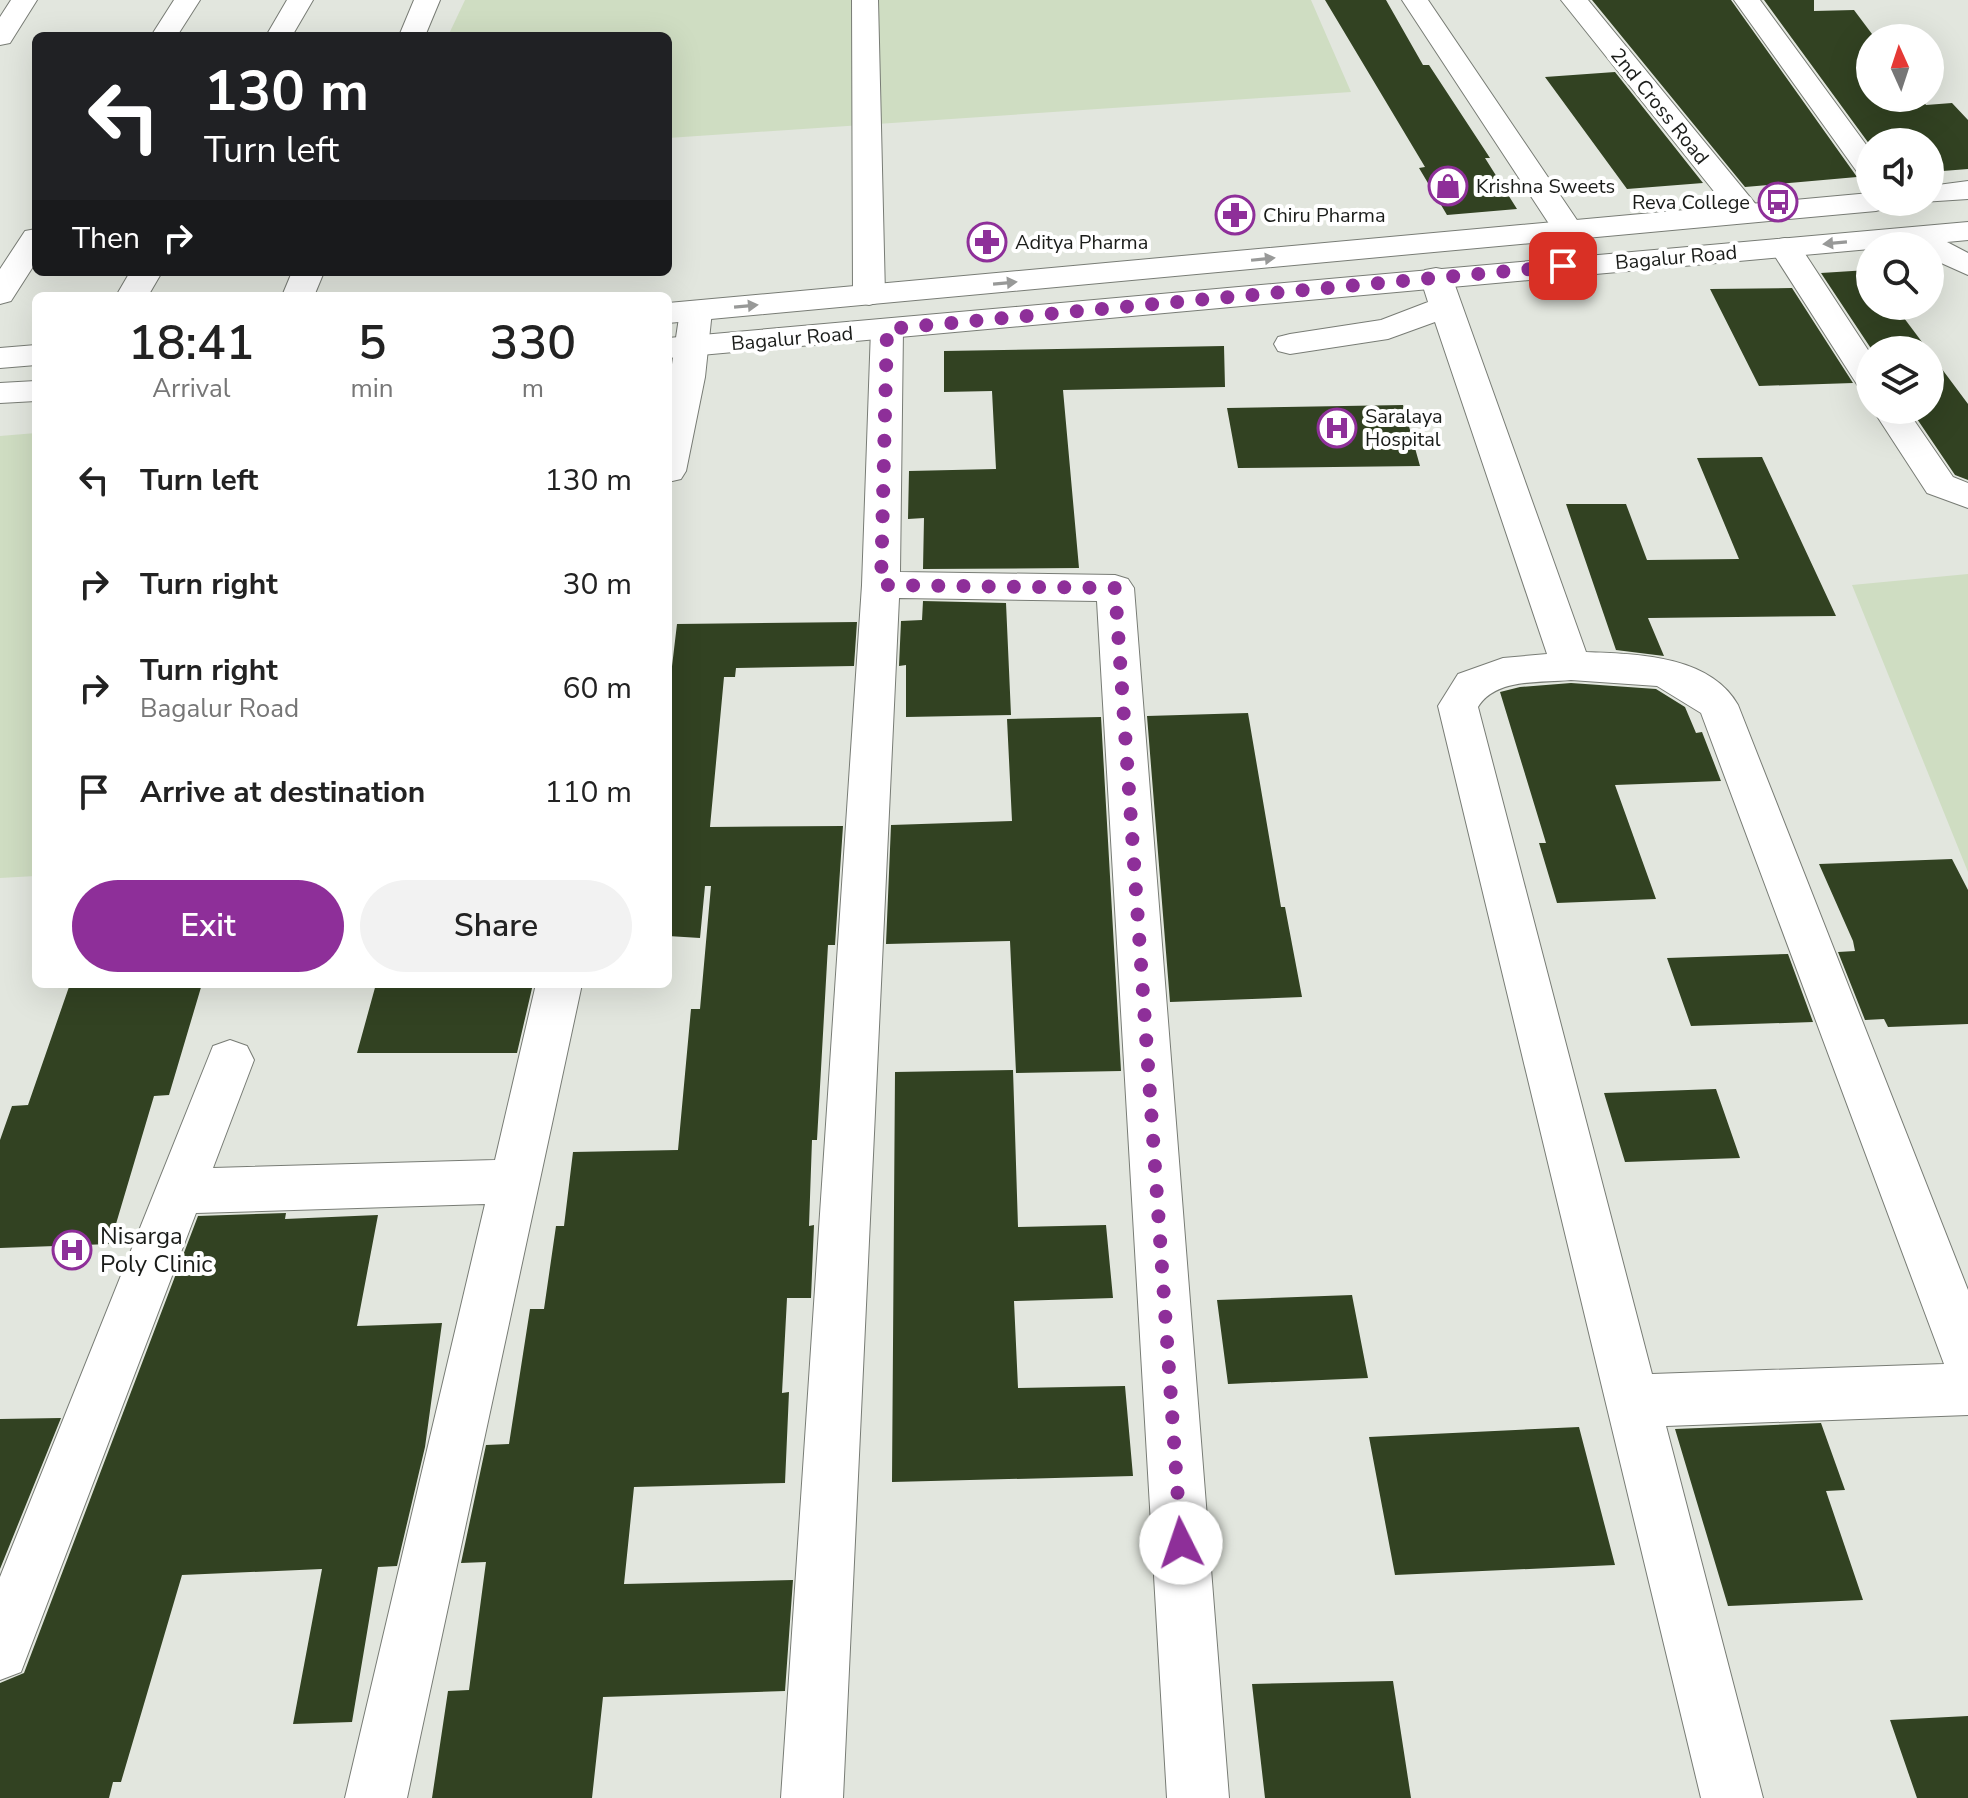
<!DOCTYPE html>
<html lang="en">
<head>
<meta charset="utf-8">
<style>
	body { margin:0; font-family:"Nunito Sans",sans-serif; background:#f2f2f2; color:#222; height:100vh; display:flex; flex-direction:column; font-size:30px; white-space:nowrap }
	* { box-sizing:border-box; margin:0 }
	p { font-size:26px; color:#767676 }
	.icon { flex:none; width:44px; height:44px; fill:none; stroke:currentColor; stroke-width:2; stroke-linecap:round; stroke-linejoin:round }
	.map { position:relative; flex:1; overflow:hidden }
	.details { position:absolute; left:32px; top:292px; width:640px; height:696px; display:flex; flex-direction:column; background:#fff; border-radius:12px; box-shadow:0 8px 32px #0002 }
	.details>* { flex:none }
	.banner { position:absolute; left:32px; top:32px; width:640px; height:244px; border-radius:12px; box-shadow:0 8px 32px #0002; background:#202124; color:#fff; overflow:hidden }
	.needle { width:52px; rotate:357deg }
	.tools { position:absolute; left:1856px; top:24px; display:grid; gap:16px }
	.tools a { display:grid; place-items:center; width:88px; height:88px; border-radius:50%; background:#fff; box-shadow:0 8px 32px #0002; font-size:40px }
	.pin { position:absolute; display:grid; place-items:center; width:68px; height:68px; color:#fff; margin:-34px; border-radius:16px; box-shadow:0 4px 12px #0006 }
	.me { position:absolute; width:88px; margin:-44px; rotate:356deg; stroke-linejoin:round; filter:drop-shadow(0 0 6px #0008) }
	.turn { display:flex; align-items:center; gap:28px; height:168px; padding:0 40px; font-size:36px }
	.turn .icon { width:104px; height:104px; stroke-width:2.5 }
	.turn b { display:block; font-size:56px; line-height:68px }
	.then { display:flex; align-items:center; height:76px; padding:0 40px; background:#0003; gap:16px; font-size:30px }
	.eta { display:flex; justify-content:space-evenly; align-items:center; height:136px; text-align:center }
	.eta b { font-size:48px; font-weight:600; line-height:56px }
	.button { display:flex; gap:16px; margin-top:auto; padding:16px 40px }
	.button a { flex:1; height:92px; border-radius:48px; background:#8e2f99; color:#fff; font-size:32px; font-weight:600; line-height:92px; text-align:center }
	.button a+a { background:#f2f2f2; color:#222 }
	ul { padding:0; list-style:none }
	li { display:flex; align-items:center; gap:24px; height:104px; padding:0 40px }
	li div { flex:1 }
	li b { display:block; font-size:30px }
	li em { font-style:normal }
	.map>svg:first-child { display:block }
	.green { fill:#cfddc2 }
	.building { fill:#324222 }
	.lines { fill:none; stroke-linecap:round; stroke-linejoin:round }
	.minor-casing { stroke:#787c75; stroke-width:2 }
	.major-casing { stroke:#787c75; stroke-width:2 }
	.minor { fill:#fff; fill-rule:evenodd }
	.major { fill:#fff; fill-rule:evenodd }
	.oneway { fill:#989998 }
	.route { stroke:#8e2f99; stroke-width:14; stroke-dasharray:0 25.2 }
	.labels { text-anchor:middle; stroke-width:8; stroke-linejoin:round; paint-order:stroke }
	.far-street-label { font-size:20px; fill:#1a1c19; stroke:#fff }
	.far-poi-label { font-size:20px; fill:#1a1c19; stroke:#fff; text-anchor:start }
	.poi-label { font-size:24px; fill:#1a1c19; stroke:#fff; text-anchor:start }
</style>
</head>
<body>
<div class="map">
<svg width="1968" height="1798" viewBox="0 0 1968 1798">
	<rect width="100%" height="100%" fill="#e2e6de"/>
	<path class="green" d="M465,0H1311L1351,92L668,138V36H448Z
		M36,433V876L0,878V436Z
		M1968,574V872L1852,585Z"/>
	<path class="building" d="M1325,0H1386L1423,65H1429L1490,158H1485L1517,209L1447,215L1419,168L1425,167Z
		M1592,0H1731L1857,177L1745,187Z
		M1764,0H1814V11L1854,10L1875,38H1870V98H1921L1926,105L1952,103L1968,120V169L1930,172V142H1870V145Z
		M1615,72L1703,183L1627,189L1545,77Z
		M1868,270L1870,306H1895L1928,350H1872L1821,273Z
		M1792,288L1853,383L1759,386L1710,289Z
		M1224,346L1225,387L1063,390L1079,568L923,569L924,518L908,519L909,471L996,469L992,391L944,392V351Z
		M1930,353L1968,404V480L1955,475L1911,410H1930Z
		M1403,405L1420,466L1238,468L1227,408Z
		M1762,457L1836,616L1648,618L1664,656L1616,650L1566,504H1626L1647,560L1739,559L1697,458Z
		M923,601L1006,603L1011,715L906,717V665L899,666L901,621L922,620Z
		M857,622L854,666L736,668L735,677H724L710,827L843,826L835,945H828L817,1140H812L809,1226L814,1225L811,1298H787L782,1393L789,1392L785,1483L634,1487L624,1584L793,1580L785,1691L603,1697L592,1798H432L448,1691L469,1690L486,1562L461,1563L486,1445L509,1444L530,1309H544L556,1226H564L573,1152L678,1150L691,1009H700L711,886H705L700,938L668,936V700L677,624Z
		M1571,683L1656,689L1685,707L1696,733L1702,732L1721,781L1615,785L1656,899L1557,903L1539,843H1546L1500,692L1520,687Z
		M1248,713L1281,907H1285L1302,997L1170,1002L1147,716Z
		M1101,717L1121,1071L1016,1073L1010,941L886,944L891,825L1012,821L1007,719Z
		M1952,859L1968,890V1024L1888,1027L1884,1019L1865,1020L1838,952L1855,951L1853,941L1819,864Z
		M1788,954L1813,1022L1691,1026L1667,958Z
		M70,984H202L169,1095L154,1096L110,1244L0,1248V1140L12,1106L28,1105Z
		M376,984H533L517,1053H357Z
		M1013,1070L1018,1227L1106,1225L1113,1298L1014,1301L1018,1388L1125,1386L1133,1476L892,1482L895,1072Z
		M1716,1089L1740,1158L1625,1162L1604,1093Z
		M286,1213L285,1219L378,1215L357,1326L442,1323L425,1447L397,1566L378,1567L352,1722L293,1724L322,1569L182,1575L121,1782H113L109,1798H0V1683L24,1673L198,1216Z
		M1352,1295L1368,1378L1228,1384L1217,1300Z
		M61,1418L0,1569V1419Z
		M1821,1423L1845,1490L1826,1491L1863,1600L1728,1606L1675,1429Z
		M1579,1427L1615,1565L1395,1575L1369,1437Z
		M1393,1681L1411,1798H1265L1252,1684Z
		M1968,1716V1798H1917L1890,1720Z"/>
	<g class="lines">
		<defs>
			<path id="minor" d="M11,0H37L10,43L0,45V17Z
				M174,0H200L177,36H151Z
				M287,0H313L292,36H266Z
				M414,0H440L425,36H399Z
				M852,0H878L885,295L880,302L869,305L858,302L853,295Z
				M1402,0H1428L1583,229L1579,236H1557Z
				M1561,0H1588L1758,207L1762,213L1758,219H1736Z
				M1734,0H1760L1870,150V179L1860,176Z
				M36,229V262L11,301L0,304V269L25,231Z
				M1785,238L1796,240L1870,353V389L1858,386L1769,247L1774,240Z
				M1436,268L1447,270L1452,277L1586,652C1636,654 1710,655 1738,705L1968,1290V1415L1666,1426L1763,1798H1701L1438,706L1458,674L1503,658L1547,654L1435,322L1388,339L1290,354L1278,351L1274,344L1278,337L1290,334L1381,320L1428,302L1420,277L1425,270ZM1571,680L1657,686L1701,713L1944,1364L1652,1374L1478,707C1496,678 1540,683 1571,680Z
				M130,272H162L148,296H116Z
				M292,272H324L314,296H282Z
				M696,301L707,304L712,311L705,377L686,471L681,479L668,482V391L680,311L685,304Z
				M887,319L899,322L903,329L900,572L1115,575L1128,579L1134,588L1229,1798H1167L1097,601L899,598L843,1798H781L862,585L871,329L875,322Z
				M1873,410H1907L1953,477L1968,483V508L1927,493Z
				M536,984H582L407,1798H345L485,1204L196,1213L21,1672L0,1680V1577L213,1046L230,1040L247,1046L254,1060L213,1168L495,1160Z"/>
			<path id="major" d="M1968,181V199L1922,202H1930V186Z
				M1870,193V202H1891L1887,208L1876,211L668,323V303Z
				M1968,222V240L1947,242L1968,253V275L1930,258V246H1870V249L668,358V338Z
				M36,345V365L0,368V348Z
				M36,381V401L0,403V383Z"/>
		</defs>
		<use href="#minor" class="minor-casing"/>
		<use href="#major" class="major-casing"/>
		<use href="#minor" class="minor"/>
		<use href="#major" class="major"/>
	</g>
	<defs><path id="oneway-solid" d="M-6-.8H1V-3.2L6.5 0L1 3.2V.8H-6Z" transform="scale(2)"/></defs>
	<g class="oneway">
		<use href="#oneway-solid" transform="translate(1835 243) rotate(175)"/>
		<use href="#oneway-solid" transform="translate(1263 259) rotate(-6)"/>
		<use href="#oneway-solid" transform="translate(1005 283) rotate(-5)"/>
		<use href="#oneway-solid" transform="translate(746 306) rotate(-5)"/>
	</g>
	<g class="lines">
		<path class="route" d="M1181,1543L1115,588L881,585L887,329L1563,266"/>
	</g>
	<defs>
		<symbol id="shop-ring" viewBox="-11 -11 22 22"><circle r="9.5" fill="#fff" stroke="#8e2f99" stroke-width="1.5"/><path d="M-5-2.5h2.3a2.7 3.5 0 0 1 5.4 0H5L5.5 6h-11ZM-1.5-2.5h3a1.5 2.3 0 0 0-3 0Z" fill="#8e2f99"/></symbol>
		<symbol id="bus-ring" viewBox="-11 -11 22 22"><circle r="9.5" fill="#fff" stroke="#8e2f99" stroke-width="1.5"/><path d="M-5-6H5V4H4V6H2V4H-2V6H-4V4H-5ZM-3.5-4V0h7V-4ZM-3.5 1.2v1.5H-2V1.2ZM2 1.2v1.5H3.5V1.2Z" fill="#8e2f99"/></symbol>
		<symbol id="pharmacy-ring" viewBox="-11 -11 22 22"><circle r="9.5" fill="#fff" stroke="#8e2f99" stroke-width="1.5"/><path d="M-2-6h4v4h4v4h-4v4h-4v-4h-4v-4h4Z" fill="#8e2f99"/></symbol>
		<symbol id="hospital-ring" viewBox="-11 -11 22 22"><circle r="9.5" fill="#fff" stroke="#8e2f99" stroke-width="1.5"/><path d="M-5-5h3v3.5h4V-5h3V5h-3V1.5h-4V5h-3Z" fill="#8e2f99"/></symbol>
	</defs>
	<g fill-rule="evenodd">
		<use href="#shop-ring" x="1426" y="164" width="44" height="44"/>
		<use href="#bus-ring" x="1756" y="180" width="44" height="44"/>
		<use href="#pharmacy-ring" x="1213" y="193" width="44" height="44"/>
		<use href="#pharmacy-ring" x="965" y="220" width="44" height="44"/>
		<use href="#hospital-ring" x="1315" y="406" width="44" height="44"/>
		<use href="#hospital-ring" x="50" y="1228" width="44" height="44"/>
	</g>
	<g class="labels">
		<g class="far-street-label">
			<text transform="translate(1660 106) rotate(51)" y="7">2nd Cross Road</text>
			<text transform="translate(1676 257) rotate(-5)" y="7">Bagalur Road</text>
			<text transform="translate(792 338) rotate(-5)" y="7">Bagalur Road</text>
		</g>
		<g class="far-poi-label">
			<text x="1476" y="193">Krishna Sweets</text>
			<text x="1750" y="209" text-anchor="end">Reva College</text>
			<text x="1263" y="222">Chiru Pharma</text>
			<text x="1015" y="249">Aditya Pharma</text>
			<text x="1365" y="423">Saralaya<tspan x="1365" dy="23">Hospital</tspan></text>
		</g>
		<g class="poi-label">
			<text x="100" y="1244">Nisarga<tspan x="100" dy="28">Poly Clinic</tspan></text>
		</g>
	</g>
</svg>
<div class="tools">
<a><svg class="needle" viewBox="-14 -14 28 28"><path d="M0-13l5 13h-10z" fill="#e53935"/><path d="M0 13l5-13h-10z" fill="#767676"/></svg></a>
<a><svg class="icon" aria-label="sound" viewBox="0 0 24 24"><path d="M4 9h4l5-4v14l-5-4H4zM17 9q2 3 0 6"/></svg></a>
<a><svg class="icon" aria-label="search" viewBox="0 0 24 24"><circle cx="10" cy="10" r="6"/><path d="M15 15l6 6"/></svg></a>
<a><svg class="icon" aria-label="layers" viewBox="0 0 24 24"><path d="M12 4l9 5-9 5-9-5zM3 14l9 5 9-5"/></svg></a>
</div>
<div class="pin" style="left:1563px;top:266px;background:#d93025"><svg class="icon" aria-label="arrive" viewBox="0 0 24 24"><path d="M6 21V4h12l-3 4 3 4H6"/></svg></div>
<svg class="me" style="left:1181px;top:1543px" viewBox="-20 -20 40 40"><circle r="19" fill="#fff"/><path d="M0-13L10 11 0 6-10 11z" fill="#8e2f99"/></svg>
<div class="banner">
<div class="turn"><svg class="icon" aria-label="left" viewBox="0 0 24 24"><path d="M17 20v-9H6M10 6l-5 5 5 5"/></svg><div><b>130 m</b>Turn left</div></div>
<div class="then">Then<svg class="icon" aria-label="right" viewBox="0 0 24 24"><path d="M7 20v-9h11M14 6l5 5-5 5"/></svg></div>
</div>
<section class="details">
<div class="eta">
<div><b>18:41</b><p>Arrival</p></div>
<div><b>5</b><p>min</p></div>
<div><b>330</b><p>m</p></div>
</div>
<ul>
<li><svg class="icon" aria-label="left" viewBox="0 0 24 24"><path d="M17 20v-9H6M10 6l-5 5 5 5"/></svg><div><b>Turn left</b></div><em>130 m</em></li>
<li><svg class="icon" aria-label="right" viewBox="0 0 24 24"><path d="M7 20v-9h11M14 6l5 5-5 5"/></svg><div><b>Turn right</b></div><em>30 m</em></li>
<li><svg class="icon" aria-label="right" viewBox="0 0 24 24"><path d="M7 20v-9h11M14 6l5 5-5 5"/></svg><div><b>Turn right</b><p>Bagalur Road</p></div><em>60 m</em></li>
<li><svg class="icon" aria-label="arrive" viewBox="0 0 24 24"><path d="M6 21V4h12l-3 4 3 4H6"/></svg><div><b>Arrive at destination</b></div><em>110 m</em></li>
</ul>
<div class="button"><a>Exit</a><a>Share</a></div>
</section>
</div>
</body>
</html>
